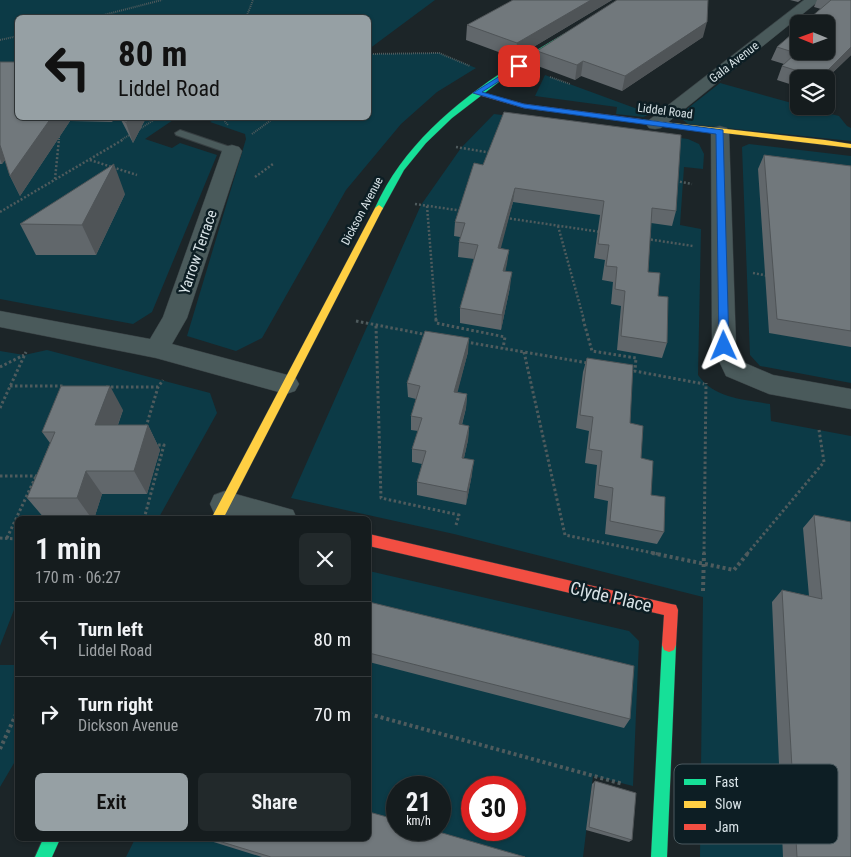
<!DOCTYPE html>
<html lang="en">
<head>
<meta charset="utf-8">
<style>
	body { margin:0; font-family:"Roboto Condensed",sans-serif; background:#22292b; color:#f1f3f6; height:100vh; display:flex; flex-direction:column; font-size:19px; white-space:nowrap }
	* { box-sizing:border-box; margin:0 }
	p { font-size:16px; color:#9da1a4 }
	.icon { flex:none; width:28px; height:28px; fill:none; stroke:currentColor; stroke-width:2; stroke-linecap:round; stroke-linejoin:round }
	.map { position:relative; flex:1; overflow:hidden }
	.drawer { position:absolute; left:15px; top:516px; width:356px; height:325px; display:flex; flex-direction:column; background:#151c1e; border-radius:8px; box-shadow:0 1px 4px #0004,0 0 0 1px #343a3c }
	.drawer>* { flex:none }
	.guide { position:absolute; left:15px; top:15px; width:356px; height:105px; border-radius:8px; box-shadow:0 1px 4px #0004,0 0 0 1px #343a3c; background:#96a0a4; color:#111; overflow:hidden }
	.needle { width:32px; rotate:271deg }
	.buttons { position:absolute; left:790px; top:15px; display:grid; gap:10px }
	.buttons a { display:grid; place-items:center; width:45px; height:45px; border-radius:8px; background:#151c1e; box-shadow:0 1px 4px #0004,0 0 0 1px #343a3c; font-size:25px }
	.speed { position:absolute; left:386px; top:776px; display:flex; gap:10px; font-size:25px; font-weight:700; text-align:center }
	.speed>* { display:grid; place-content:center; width:65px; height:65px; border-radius:50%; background:#151c1e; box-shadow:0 1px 4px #0004,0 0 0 1px #343a3c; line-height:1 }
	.speed small { font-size:12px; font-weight:400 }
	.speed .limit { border:8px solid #d22; background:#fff; color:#111 }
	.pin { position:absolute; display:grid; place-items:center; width:42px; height:42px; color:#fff; margin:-21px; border-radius:10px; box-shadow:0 2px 8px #0006 }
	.me { position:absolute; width:55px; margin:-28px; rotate:359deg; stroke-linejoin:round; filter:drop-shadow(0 0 4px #0008) }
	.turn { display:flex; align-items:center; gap:18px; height:105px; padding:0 20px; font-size:22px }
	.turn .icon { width:65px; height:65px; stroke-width:2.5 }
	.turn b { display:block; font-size:35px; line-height:42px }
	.round { display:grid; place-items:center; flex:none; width:52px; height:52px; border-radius:8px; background:#22292b }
	.summary { display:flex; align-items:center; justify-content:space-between; height:85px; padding:0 20px }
	h1 { font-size:30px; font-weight:600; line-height:38px }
	.button { display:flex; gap:10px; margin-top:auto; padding:10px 20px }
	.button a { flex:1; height:58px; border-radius:8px; background:#96a0a4; color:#111; font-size:20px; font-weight:600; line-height:58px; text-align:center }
	.button a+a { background:#22292b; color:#f1f3f6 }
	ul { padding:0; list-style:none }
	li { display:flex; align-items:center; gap:15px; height:75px; padding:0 20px; border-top:1px solid #343a3c }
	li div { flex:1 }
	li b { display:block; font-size:19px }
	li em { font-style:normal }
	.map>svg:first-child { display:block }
	.green { fill:#0c3a46; fill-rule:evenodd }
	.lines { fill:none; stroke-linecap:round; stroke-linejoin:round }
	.lane-casing { stroke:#373f42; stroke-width:2 }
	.street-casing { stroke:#373f42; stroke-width:1 }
	.fast-casing { stroke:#373f42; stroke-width:1 }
	.slow-casing { stroke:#373f42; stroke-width:1 }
	.jam-casing { stroke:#373f42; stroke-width:1 }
	.path-far3 { stroke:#4f5b5d; stroke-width:2; stroke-dasharray:1 1; stroke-linecap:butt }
	.path-far2 { stroke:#4f5b5d; stroke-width:2.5; stroke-dasharray:2 2; stroke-linecap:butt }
	.path-far1 { stroke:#4f5b5d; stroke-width:3; stroke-dasharray:2.5 2.5; stroke-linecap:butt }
	.path { stroke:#4f5b5d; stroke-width:4; stroke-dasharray:3 3; stroke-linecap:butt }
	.lane { fill:#4a5a5b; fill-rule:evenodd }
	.street { fill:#4a5a5b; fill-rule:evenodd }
	.fast { fill:#16e098; fill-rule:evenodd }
	.slow { fill:#ffcf43; fill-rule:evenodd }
	.jam { fill:#f24e42; fill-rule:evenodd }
	.wall { fill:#61676b }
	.shaded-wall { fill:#4f5457 }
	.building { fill:#71787c; stroke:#4f5457 }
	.route { fill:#1a73e8; stroke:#114b97 }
	.labels { text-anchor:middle; stroke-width:5; stroke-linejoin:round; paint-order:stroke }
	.far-street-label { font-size:12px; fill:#d8e3e7; stroke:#0d1e24 }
	.street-label { font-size:15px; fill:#d8e3e7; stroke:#0d1e24 }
	.near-street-label { font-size:18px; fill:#d8e3e7; stroke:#0d1e24 }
	.key { fill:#0d1e24; stroke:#4a595e; stroke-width:1 }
	.key-label { font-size:14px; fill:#d8e3e7 }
</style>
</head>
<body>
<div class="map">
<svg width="851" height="857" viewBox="0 0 851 857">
	<rect width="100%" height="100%" fill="#1c2528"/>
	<path class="green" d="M0,0H435L369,49V18H18V118H176L145,139L172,148L180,143L217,155L152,312L133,324L0,299Z
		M439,53L476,68L437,92L401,124L346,190L262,338L236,351L187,336L246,139L245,134L210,122L215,119L212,118H369V54Z
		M545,75L651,114L643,117L616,114L617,107L535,96Z
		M720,83L799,105V106L839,116L847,126L851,128V141L688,124L678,116Z
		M494,114L688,139L699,144L704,154L703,169L684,167L680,225L701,229L698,375C715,399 743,399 770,404L771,421L851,436V857H700L703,597L454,534L291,498L421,205L461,148Z
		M749,144L851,156V383L760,366L750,355L742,147Z
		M47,350L210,393L217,413L158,519H18L17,602L0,646V351L24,355Z
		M369,571L629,631L639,641L633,786L593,776L583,857H126L135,839H369ZM398,788H440V830H398ZM472,788H515V830H472Z
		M0,665H17V758L0,787Z"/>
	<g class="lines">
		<defs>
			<path id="lane" d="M180,130L236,149L238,151L236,153H228L176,135L175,133Z"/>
			<path id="street" d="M804,0H820L661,128L655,129L649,128L646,124L649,120Z
				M720,126L727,128L729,132L736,346L745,363L773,375L851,389V409L769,394L726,376L712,346L711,132L713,128Z
				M232,145L239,147L242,151L187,318L172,344L295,377L299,384L295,391L286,394L156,358L0,327V311L150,339L163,317L222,151L225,147Z
				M225,491L293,510L297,519H232L214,513L210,504L214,495Z"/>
			<path id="fast" d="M622,0H629L508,75L452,118L426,143L404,170L382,210H376L375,208C420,107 532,54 622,0Z
				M669,638L674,640L676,645L667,857H651L662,645L664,640Z
				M43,839H60L52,857H35Z"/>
			<path id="slow" d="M637,119L825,140L851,144V148L640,123H637Z
				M379,205L383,208L223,519H211L375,208Z"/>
			<path id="jam" d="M477,91L524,104L640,119L644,121L640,123L524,108L475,94L473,93Z
				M369,534L671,604L676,605L678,610L676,645L674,650L669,652L664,650L662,645L664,615L369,546Z"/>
		</defs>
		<use href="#lane" class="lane-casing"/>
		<use href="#street" class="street-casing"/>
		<use href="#fast" class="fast-casing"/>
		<use href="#slow" class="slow-casing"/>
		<use href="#jam" class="jam-casing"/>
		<path class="path-far3" d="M92,18L162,0
			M246,18L253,0
			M0,40L18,36
			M369,54L439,53L470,66
			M550,77L570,84
			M222,118L228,125
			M138,130L157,118
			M252,134L274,118
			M59,140V136
			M121,140L133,133"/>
		<path class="path-far2" d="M456,147L492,153
			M90,160L137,175
			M255,177L273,164
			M55,179L59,139
			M676,181L692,184
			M415,204L463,211
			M427,206L436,320
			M0,212L124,139
			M506,218L601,232
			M558,226L584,320
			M647,239L693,246
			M753,273L769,276"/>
		<path class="path-far1" d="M436,319V323L505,337L503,348
			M583,319L592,351L636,358L635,371
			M356,321L428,335
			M376,326L381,498L459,515L456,525
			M466,342L588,363
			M524,352L565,535L658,554
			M0,367L24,355
			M629,370L704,384
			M10,386H65
			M106,387H158
			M0,408L26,352
			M146,427L158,387L163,380
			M0,476H37
			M144,519L164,445H154
			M0,538L18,539
			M7,538L36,476
			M704,554L706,383
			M747,554L824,462L819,430"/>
		<path class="path" d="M652,553L734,570L748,553
			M703,591L704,553
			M369,714L623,784
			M0,749L18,710"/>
		<use href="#lane" class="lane"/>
		<use href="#street" class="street"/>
		<use href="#fast" class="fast"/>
		<use href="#slow" class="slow"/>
		<use href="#jam" class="jam"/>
	</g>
	<path class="wall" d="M513,0H612L515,58L466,40L467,25Z
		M790,0H801L798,2Z
		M817,0H851V55L826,79H799V87L777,80L782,66L784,64L771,60L777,47L821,9L814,7Z
		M703,37L622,91L581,76L575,80L535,65L537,51Z
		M0,62L18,118H114L112,122L70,121L20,196L10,176L5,160L2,164H0Z
		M120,118H146L133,143Z
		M764,155L851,166V347L769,333L758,169Z
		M474,163L676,211L672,226L651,223L648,272L658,296L667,343L662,358L617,350L621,306L611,304L613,282L602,280L605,260L594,258L600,215L513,202L500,248L509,250L505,271L510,287L501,330L460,323V308L474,259L458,257L459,242L460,237L454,236L455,222Z
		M125,194L96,255H36L20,224Z
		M468,352L457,392L467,394L466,408L462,425L469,426L468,440L464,458L472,474L466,505L417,495V482L422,464L412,462V449L418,431L411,430V416L416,399L408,397L407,383Z
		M587,358L630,423L641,458L651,495L664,532L657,544L605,534L608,501L594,498L597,465L585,463L589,431L576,428L583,372Z
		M123,410L118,425H148L160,450L147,494H102L94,519H45L27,498L50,443L42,432Z
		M814,515L851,857H783L772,602L782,590L809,596L803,528Z
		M369,602L630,719L624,728L369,662Z
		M595,781L632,840L629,842L586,830L592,784Z
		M204,839H369L525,857H262Z"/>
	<path class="shaded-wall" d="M591,0H612L515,58L517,43Z
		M707,22L703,37L622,91L625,76Z
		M851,47V55L826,79H819Z
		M583,61L581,76L575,80L577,65Z
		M51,118H68L70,121L20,196L10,176Z
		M110,118H114L112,122Z
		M129,118H146L133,143L126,123Z
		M0,142L8,156L2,164L0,159Z
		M114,164L125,194L96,255L82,225Z
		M515,188L513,202L497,263L498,248Z
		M509,250L507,264L502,285L503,271Z
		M512,272L510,287L501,330L502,315Z
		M469,338L468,352L454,406V392Z
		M110,386L123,410L109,449L95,425Z
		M467,394L466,408L458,438L459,424Z
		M148,425L160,450L147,494L134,471Z
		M469,426L468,440L461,471L462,458Z
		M474,460L472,474L466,505L467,492Z
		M86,471L102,494L94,519H92L77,498Z"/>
	<path class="building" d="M513,0H591L517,43L467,25Z
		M617,0H708L707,22L625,76L583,61L577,65L537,51Z
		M831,0H851V47L820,78L782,66L796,53L777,47L799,28V51H826V24H803Z
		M0,62H18V118H51L10,176L0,145Z
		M504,112L681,135L676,211L652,208L648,272L660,273L658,296L668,297L667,343L621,336L625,291L615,289L617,267L606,266L609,245L598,244L604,201L515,188L498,248L509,250L503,271L512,272L502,315L460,308L478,245L459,242L465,223L455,222L474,163L483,165Z
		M123,118H129L126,123Z
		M764,155L851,166V331L777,319Z
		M114,164L82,225L20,224Z
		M425,331L469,338L454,392L467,394L459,424L469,426L462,458L474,460L467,492L417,482L426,451L412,449L422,418L411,416L420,386L407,383Z
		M587,358L633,365L630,423L643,426L641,458L653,461L651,495L665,497L664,532L610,521L613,488L598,485L602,451L589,449L593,417L580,415Z
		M61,386H110L95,425H148L134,471H86L77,498H27L55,432H42Z
		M814,515L851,522V857H797L782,590L822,599Z
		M369,602L634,666L630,719L369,653Z
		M595,781L636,793L632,840L589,827Z
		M369,812L398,820V830H432L525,857H271L212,839H369Z"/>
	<path class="route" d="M519,64L521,65V67L482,92L524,104L723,130L729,346L728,349L724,350L719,346L716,134L524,108L473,93Z"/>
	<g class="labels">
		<g class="far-street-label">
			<text transform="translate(734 62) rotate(-38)" y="4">Gala Avenue</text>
			<text transform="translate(665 111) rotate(7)" y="4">Liddel Road</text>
			<text transform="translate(362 211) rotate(-62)" y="4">Dickson Avenue</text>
		</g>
		<g class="street-label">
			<text transform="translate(198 252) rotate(-71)" y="5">Yarrow Terrace</text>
		</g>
		<g class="near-street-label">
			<text transform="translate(611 597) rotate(13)" y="6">Clyde Place</text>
		</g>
	</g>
	<rect x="674" y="764" width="164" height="80" rx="8" class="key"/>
	<rect x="684" y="779" width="22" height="6" fill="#16e098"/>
	<rect x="684" y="801" width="22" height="7" fill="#ffcf43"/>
	<rect x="684" y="824" width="22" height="6" fill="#f24e42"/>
	<g class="key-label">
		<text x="715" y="787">Fast</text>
		<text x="715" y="809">Slow</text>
		<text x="715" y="832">Jam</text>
	</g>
</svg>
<div class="buttons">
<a><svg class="needle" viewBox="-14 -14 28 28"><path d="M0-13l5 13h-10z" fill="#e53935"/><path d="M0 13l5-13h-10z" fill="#9da1a4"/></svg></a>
<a><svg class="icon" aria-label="layers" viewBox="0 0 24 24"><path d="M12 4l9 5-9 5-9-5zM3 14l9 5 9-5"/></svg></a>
</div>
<div class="speed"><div>21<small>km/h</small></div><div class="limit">30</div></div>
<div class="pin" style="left:519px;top:66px;background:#d93025"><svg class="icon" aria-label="arrive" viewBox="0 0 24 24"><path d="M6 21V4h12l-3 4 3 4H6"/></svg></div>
<svg class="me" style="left:724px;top:346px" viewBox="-20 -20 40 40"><path d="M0-17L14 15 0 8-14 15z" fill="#1a73e8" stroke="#fff" stroke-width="4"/></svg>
<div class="guide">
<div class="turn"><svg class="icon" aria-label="left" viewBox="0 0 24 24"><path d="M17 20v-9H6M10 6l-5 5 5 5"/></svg><div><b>80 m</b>Liddel Road</div></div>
</div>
<section class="drawer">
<div class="summary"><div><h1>1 min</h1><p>170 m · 06:27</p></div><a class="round"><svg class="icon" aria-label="close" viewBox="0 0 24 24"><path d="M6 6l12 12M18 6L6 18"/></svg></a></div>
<ul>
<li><svg class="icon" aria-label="left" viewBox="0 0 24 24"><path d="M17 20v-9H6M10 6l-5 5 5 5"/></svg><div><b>Turn left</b><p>Liddel Road</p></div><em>80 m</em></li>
<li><svg class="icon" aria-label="right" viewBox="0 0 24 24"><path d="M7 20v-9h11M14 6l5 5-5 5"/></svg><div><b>Turn right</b><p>Dickson Avenue</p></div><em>70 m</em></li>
</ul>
<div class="button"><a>Exit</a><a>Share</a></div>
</section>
</div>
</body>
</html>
